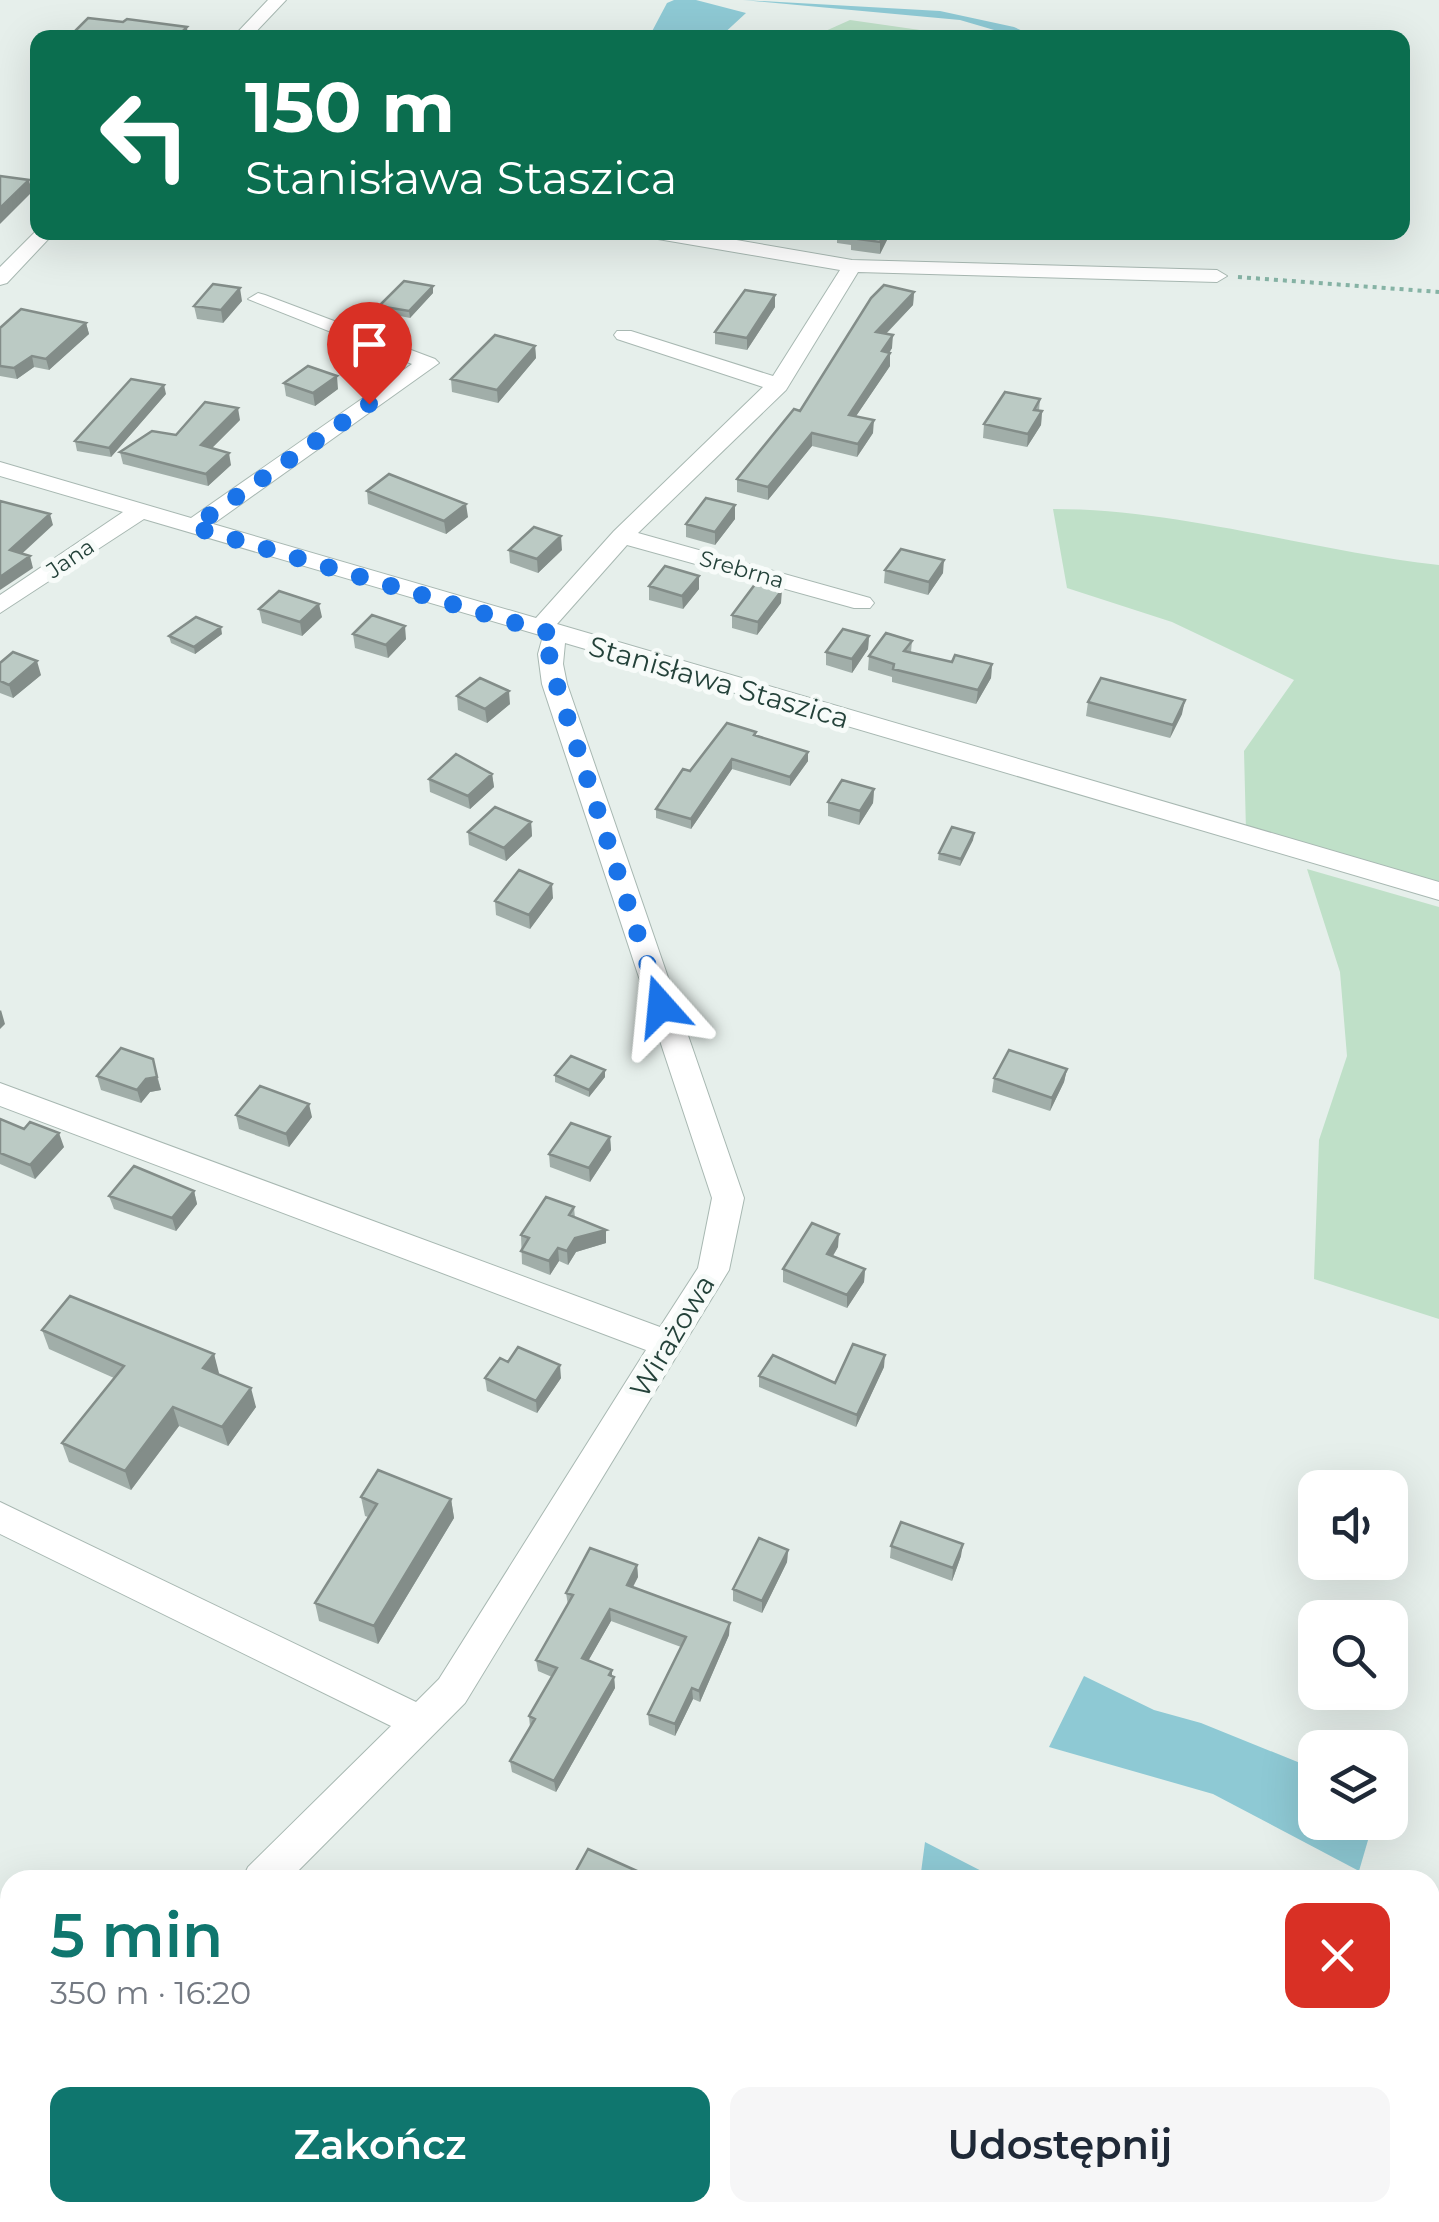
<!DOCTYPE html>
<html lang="pl">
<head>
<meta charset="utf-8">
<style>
	body { margin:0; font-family:Montserrat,sans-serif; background:#f6f6f7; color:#1f2937; height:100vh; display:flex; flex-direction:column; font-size:38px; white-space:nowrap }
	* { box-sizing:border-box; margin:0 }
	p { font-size:32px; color:#747a83 }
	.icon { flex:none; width:55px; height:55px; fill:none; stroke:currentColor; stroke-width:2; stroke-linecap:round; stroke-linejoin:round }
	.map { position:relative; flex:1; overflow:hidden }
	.side { position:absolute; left:0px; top:1870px; width:1440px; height:352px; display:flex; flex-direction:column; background:#fff; border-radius:30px 30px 0 0; box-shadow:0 10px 40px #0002 }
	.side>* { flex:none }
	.hud { position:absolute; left:30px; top:30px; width:1380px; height:210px; border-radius:20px; box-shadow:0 10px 40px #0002; background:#0b6e4f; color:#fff; overflow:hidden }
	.controls { position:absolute; left:1298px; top:1470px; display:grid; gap:20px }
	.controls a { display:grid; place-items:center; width:110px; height:110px; border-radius:20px; background:#fff; box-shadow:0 10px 40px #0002; font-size:50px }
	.pin { position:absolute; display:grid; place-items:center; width:85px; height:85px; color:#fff; margin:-102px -42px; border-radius:50% 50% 50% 0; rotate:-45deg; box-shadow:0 0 10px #0007 }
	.pin .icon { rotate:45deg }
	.me { position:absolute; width:110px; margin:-55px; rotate:342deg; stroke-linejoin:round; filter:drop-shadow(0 0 8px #0008) }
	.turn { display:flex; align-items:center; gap:35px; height:210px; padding:0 50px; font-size:45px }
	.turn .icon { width:130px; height:130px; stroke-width:2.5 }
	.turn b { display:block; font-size:70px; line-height:85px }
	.round { display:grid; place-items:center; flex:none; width:105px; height:105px; border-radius:20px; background:#f6f6f7 }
	.overview { display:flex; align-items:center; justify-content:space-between; height:170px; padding:0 50px }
	h1 { font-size:60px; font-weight:600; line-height:75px; color:#0f766e }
	.button { display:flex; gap:20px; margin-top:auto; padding:20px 50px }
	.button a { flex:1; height:115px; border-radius:20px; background:#0f766e; color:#fff; font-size:40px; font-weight:600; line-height:115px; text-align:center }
	.button a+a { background:#f6f6f7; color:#1f2937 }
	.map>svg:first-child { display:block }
	.green { fill:#bfe0c8 }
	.water { fill:#8ec9d4 }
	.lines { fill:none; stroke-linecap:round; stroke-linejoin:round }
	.minor-casing { stroke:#a8b8b2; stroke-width:2 }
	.path { stroke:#86b3a5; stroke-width:4; stroke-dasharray:4 5; stroke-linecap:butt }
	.minor { fill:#fff; fill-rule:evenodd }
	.wall { fill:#a1aea9 }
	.shaded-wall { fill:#838d89 }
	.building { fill:#bbcac4; stroke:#838d89; stroke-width:2.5 }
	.route { stroke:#1a73e8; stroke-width:18; stroke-dasharray:0 32.4 }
	.labels { text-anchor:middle; stroke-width:10; stroke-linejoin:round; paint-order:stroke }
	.far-street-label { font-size:22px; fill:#24423a; stroke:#f7fbf9 }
	.street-label { font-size:28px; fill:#24423a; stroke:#f7fbf9 }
</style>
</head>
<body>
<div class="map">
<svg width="1439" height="2222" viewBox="0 0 1439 2222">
	<rect width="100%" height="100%" fill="#e6efeb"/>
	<path class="green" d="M850,20L969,37H812Z
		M1053,509C1183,509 1310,551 1439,565V886L1246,831L1244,751L1294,680L1172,622L1067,588Z
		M1307,869L1439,907V1319L1314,1279L1319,1140L1347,1056L1340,972Z"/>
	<path class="water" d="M674,0H696L746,13L720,37H649L667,3Z
		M743,0L940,11L1014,27L1036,37H1018L960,20Z
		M1084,1676L1154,1710L1201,1723L1315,1769V1822L1373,1823L1359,1871L1213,1794L1049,1747Z
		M925,1842L999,1880H920Z"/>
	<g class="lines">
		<defs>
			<path id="minor" d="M268,0H286L250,38H232Z
				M38,229V232H55L7,283L0,285V267Z
				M643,232H690L852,260L1217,270L1227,276L1217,282L858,272L786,390L638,533L870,598L874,603L870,608H854L627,545L557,624L1439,882V900L565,643L563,664L567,684L744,1198L729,1270L465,1703L289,1880H242L248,1867L391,1726L0,1534V1502L416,1702L439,1679L646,1350L0,1106V1083L660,1327L698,1268L712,1198L542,684L538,654L543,636L144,519L0,613V595L123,512L0,476V462L191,518L412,364L248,299L258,293L265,295L435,359L439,363L213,524L536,618L614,531L763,387L617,339L614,335L617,331H631L773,376L840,270L652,238Z
				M10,2101V2148L0,2152V2105Z"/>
		</defs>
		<use href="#minor" class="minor-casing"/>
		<path class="path" d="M1238,277L1439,292"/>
		<use href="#minor" class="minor"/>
	</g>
	<path class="wall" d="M837,232H891L880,254L851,250V245L837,243Z
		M433,286V293L410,318L380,312L379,306Z
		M914,292L913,305L886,334L892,348L889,353L890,366L856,416L873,433L857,457L812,446L768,500L737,492V479Z
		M775,295V307L747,350L715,344V332Z
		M242,301L223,323L197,319L194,306Z
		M86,323L89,334L49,370L34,367L17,379L0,376V328Z
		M535,346L536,358L498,403L452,392L451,379Z
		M284,383L338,389L315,406L286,396Z
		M166,394L111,457L77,451L75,441Z
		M1040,399L1039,411H1042L1041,425L1027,447L983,438L984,424Z
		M240,420L212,448L231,465L208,486L123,464L120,452L176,435Z
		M367,491L468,517L446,534L368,504Z
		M735,505V519L715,545L686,537V524Z
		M509,550H562L538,573L510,563Z
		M885,570L943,573L928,595L884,583Z
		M649,586L699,589L683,609L649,600Z
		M781,603L757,635L732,628V615Z
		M259,609L322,617L302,636L262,623Z
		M222,634L195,654L171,643L169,636Z
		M353,634L406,639L388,658L355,648Z
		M869,636L868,649L852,673L826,665V652Z
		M912,641L911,652L952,662L992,664L991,678L976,704L892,682V677L868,670L869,656Z
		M0,663L41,675L13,698L0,693Z
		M457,696L510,704L487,723L458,710Z
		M1088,702L1182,714L1170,738L1086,716Z
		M756,732V736L808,752V761L790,786L732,769L691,829L656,818V809L690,771Z
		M492,774L494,787L470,809L430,792L429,779Z
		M874,789L873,803L859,825L828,816V802Z
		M531,822L532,836L506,861L469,845L468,832Z
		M974,833L973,840L960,866L938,860L939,853Z
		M553,898L530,929L496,915L495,901Z
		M153,1059L161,1090L150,1092L141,1103L101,1090L97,1076Z
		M1067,1069L1064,1082L1050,1111L992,1092L994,1078Z
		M605,1070V1077L589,1097L555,1082V1075Z
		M236,1115L312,1117L289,1147L239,1129Z
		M0,1119L64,1147L35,1179L0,1164Z
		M610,1137L611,1150L590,1182L550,1167L549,1154Z
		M194,1191L197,1204L176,1231L114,1209L109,1196Z
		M574,1207L575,1218L606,1243L576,1252L568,1265L559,1261L550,1275L522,1264L521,1235Z
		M838,1247L833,1256L865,1269L864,1282L847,1308L783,1282V1269Z
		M42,1330L214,1354L218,1374L256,1407L228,1446L179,1426L131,1490L69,1462L62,1443L114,1378L49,1349Z
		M508,1362L561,1378L537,1413L487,1391L485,1378Z
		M884,1367L856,1427L759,1387V1376L835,1383Z
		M361,1497L451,1499L454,1518L378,1644L319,1621L315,1603L368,1517L365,1516Z
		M891,1546L961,1556L952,1581L890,1558Z
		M788,1550L787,1562L762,1613L733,1601V1589Z
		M637,1565L638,1577L632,1587L729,1635L700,1702L693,1699L675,1736L649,1725L648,1714L681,1647L611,1621L588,1661L612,1670V1676L614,1677L615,1688L556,1792L512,1772L510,1761L530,1727L529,1716L552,1677L538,1671L536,1660L568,1605L566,1593Z"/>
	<path class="shaded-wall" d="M187,27L188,38H176Z
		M29,180L32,192L0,224V208Z
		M885,232H891L880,254V242Z
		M433,286V293L410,318L409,311Z
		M240,288L242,301L223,323L221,310Z
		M914,292L913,305L875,345L876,332Z
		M775,295V307L747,350V338Z
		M86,323L89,334L49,370L46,359Z
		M893,335L892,348L882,364V351Z
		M535,346L536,358L498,403L497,390Z
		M890,353V366L848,428L849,415Z
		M32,356L34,367L17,379L14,368Z
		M337,376L338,389L315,406L313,393Z
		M164,385L166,394L111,457L109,448Z
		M238,408L240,420L203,457L201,445Z
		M1042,411L1041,425L1027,447L1028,434Z
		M874,420L873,433L857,457L858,444Z
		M812,433V446L768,500V487Z
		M229,453L231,465L208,486L206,474Z
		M466,504L468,517L446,534L444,521Z
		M735,505V519L715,545V532Z
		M50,514L53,525L13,562L10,550Z
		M561,536L562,550L538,573L537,559Z
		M30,556L33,568L0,590V577Z
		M944,560L943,573L928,595L929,582Z
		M699,576V589L683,609L682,596Z
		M782,590L781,603L757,635L758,622Z
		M319,604L322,617L302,636L300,622Z
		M405,626L406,639L388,658L386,645Z
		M221,627L222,634L195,654L194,647Z
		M869,636L868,649L852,673V659Z
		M37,661L41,675L13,698L9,685Z
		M992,664L991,678L976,704L978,690Z
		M509,691L510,704L487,723L485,709Z
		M1185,700L1182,714L1170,738L1173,725Z
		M808,752V761L790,786V777Z
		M732,759V769L691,829V819Z
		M492,774L494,787L470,809L468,796Z
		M874,789L873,803L859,825L860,811Z
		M531,822L532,836L506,861L504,848Z
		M974,833L973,840L960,866L961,859Z
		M552,884L553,898L530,929L529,915Z
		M1,1010L5,1024L0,1029V1011Z
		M1067,1069L1064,1082L1050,1111L1052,1098Z
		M605,1070V1077L589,1097V1090Z
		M157,1077L161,1090L150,1092L141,1103L137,1090L146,1079Z
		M309,1104L312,1117L289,1147L286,1134Z
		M59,1133L64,1147L35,1179L30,1165Z
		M610,1137L611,1150L590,1182L589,1168Z
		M194,1191L197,1204L176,1231L172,1218Z
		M606,1230V1243L576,1252L568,1265L567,1251L575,1238Z
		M839,1234L838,1247L826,1267L827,1254Z
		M558,1248L559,1261L550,1275L549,1261Z
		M865,1269L864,1282L847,1308V1295Z
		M214,1354L219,1373L209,1387L203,1368Z
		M885,1355L884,1367L856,1427L857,1415Z
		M560,1365L561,1378L537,1413L536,1401Z
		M251,1388L256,1407L228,1446L222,1427Z
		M173,1407L179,1426L131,1490L125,1471Z
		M451,1499L454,1518L378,1644L374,1626Z
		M963,1544L961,1556L952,1581L953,1568Z
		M788,1550L787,1562L762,1613V1601Z
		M637,1565L638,1577L628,1597L627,1585Z
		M610,1609L611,1621L583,1670L582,1658Z
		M730,1623L729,1635L700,1702L699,1691Z
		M612,1670V1680L614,1677L615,1688L556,1792L554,1781Z
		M692,1688L693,1699L675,1736V1724Z
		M10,1945V1964L0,1979V1959Z"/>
	<path class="building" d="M88,18L123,22L127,19L187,27L176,38H68Z
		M0,176L29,180L0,208Z
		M850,232H885L880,242L851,238L854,233Z
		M404,281L433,286L409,311L379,306Z
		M213,284L240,288L221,310L194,306Z
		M884,285L914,292L876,332L893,335L882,351L890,353L849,415L874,420L858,444L812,433L768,487L737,479L794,409L800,411L871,298Z
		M745,290L775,295L747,338L715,332Z
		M21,309L86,323L46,359L32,356L14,368L0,366V328Z
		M495,335L535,346L497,390L451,379Z
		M308,366L337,376L313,393L284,383Z
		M131,379L164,385L109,448L75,441Z
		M1005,392L1040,399L1034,410L1042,411L1028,434L984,424Z
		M205,402L238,408L201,445L229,453L206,474L120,452L152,431L176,435Z
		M389,474L466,504L444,521L367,491Z
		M706,498L735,505L715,532L686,524Z
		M0,501L50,514L10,550L30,556L0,577Z
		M534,527L561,536L537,559L509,550Z
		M901,549L944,560L929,582L885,570Z
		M665,566L699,576L682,596L649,586Z
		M756,583L782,590L758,622L732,615Z
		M279,591L319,604L300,622L259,609Z
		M372,615L405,626L386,645L353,634Z
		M196,617L221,627L194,647L169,636Z
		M843,629L869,636L852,659L826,652Z
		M886,633L912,641L904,651L952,662L955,655L992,664L978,690L893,669L894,664L869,656Z
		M13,652L37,661L9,685L0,681V663Z
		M480,678L509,691L485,709L457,696Z
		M1101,678L1185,700L1173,725L1088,702Z
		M727,723L756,732L754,735L808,752L790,777L732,759L691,819L656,809L683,769L690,771Z
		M456,754L492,774L468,796L429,779Z
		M842,780L874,789L860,811L828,802Z
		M495,807L531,822L504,848L468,832Z
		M952,827L974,833L961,859L939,853Z
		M519,870L552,884L529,915L495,901Z
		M121,1048L153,1059L157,1077L146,1079L137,1090L97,1076Z
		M1009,1050L1067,1069L1052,1098L994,1078Z
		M571,1056L605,1070L589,1090L555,1075Z
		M260,1086L309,1104L286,1134L236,1115Z
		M0,1119L24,1129L30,1122L59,1133L30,1165L0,1153Z
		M571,1123L610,1137L589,1168L549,1154Z
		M134,1166L194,1191L172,1218L109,1196Z
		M546,1197L574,1207L569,1215L606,1230L575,1238L567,1251L558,1248L549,1261L521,1251L529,1238L521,1235Z
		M812,1223L839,1234L827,1254L865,1269L847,1295L783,1269Z
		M70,1296L214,1354L203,1368L251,1388L222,1427L173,1407L125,1471L62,1443L124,1366L42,1330Z
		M853,1344L885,1355L857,1415L759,1376L773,1355L835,1383Z
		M518,1347L560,1365L536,1401L485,1378L500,1358L508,1362Z
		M378,1470L451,1499L374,1626L315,1603L377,1504L361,1497Z
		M901,1522L963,1544L953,1568L891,1546Z
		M759,1538L788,1550L762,1601L733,1589Z
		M590,1548L637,1565L627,1585L730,1623L699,1691L692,1688L675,1724L648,1714L686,1637L610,1609L582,1658L612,1670L609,1675L614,1677L554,1781L510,1761L535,1719L529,1716L557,1668L536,1660L573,1595L566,1593Z
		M588,1849L657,1880H571Z
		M0,1908L10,1913V1945L0,1959Z"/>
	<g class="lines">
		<path class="route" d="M369,404L193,527L556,635L550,646L549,661L661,1006"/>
	</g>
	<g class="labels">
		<g class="far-street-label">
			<text transform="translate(70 558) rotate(-34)" y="8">Jana</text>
			<text transform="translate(742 569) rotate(16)" y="8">Srebrna</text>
		</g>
		<g class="street-label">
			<text transform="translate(719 682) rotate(16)" y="10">Stanisława Staszica</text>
			<text transform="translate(672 1336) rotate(-59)" y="10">Wirażowa</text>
		</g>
	</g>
</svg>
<div class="controls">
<a><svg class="icon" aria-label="sound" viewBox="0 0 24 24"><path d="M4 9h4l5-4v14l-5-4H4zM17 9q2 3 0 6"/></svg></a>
<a><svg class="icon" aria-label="search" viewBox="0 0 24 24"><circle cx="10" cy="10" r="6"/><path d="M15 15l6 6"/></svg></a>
<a><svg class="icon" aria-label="layers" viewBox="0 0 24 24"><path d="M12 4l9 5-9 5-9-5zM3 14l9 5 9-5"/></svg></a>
</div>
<div class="pin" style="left:369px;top:404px;background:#d93025"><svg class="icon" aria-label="arrive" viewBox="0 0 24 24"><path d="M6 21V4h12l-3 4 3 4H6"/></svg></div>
<svg class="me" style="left:661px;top:1006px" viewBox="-20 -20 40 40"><path d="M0-17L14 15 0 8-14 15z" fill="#1a73e8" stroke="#fff" stroke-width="4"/></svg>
<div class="hud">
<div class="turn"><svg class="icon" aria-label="left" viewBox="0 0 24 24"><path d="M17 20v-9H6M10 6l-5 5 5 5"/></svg><div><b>150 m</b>Stanisława Staszica</div></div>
</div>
<section class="side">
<div class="overview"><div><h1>5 min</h1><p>350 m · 16:20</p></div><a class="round" style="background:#d93025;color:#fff"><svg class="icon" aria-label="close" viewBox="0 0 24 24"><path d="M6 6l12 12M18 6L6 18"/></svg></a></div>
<div class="button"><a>Zakończ</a><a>Udostępnij</a></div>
</section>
</div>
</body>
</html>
